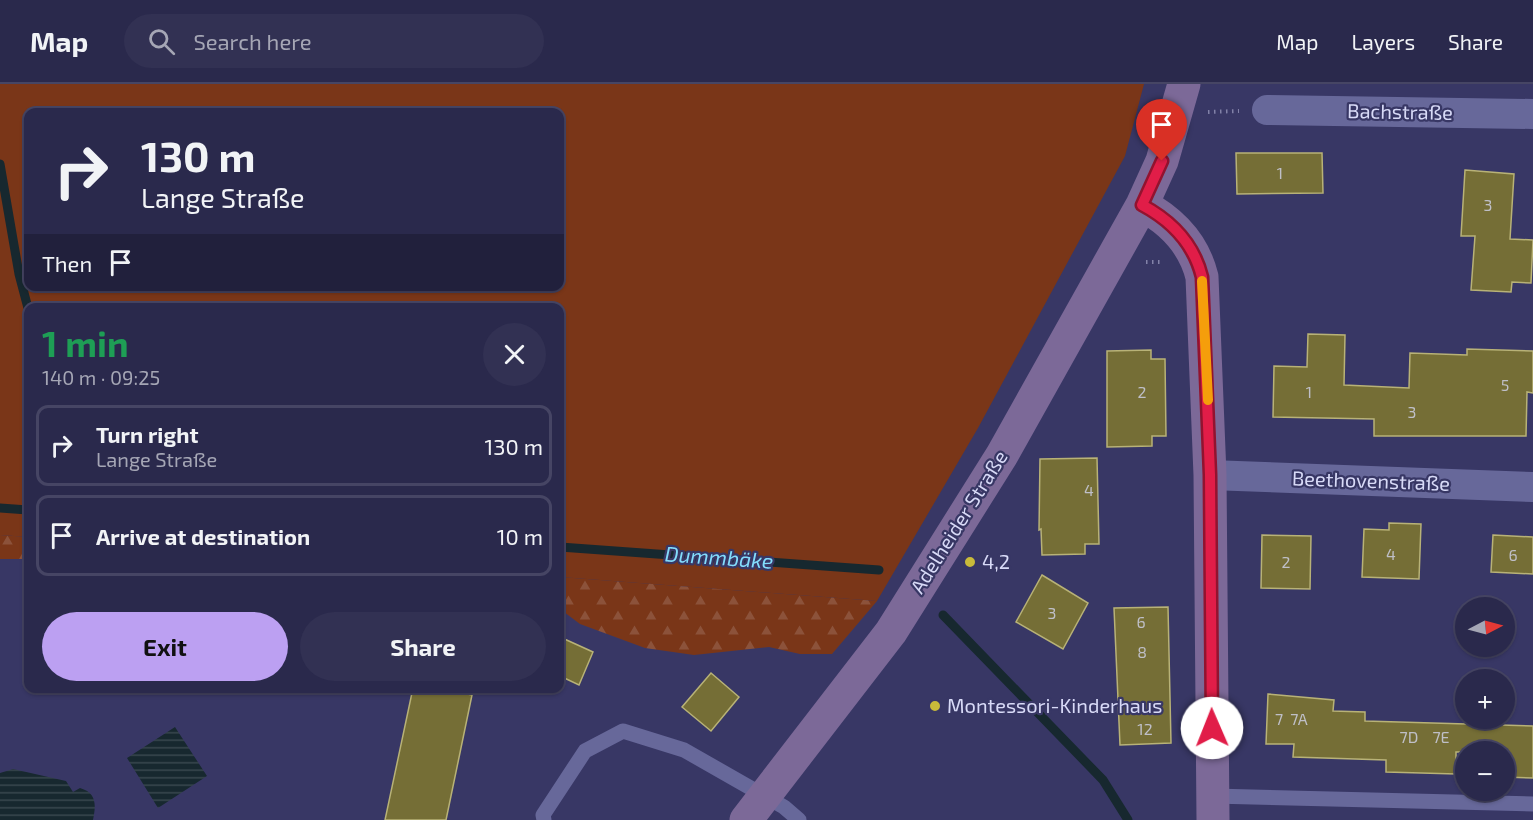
<!DOCTYPE html>
<html lang="en">
<head>
<meta charset="utf-8">
<style>
	body { margin:0; font-family:"Exo 2",sans-serif; background:#323153; color:#f1f3f6; height:100vh; display:flex; flex-direction:column; font-size:22px; white-space:nowrap }
	* { box-sizing:border-box; margin:0 }
	p { font-size:20px; color:#a5a6b5 }
	.icon { flex:none; width:33px; height:33px; fill:none; stroke:currentColor; stroke-width:2; stroke-linecap:round; stroke-linejoin:round }
	.map { position:relative; flex:1; overflow:hidden }
	.panel { position:absolute; left:24px; top:219px; width:540px; height:390px; display:flex; flex-direction:column; background:#2a294c; border-radius:12px; box-shadow:0 2px 4px #0004,0 0 0 2px #464564 }
	.panel>* { flex:none }
	.top-card { position:absolute; left:24px; top:24px; width:540px; height:183px; border-radius:12px; box-shadow:0 2px 4px #0004,0 0 0 2px #464564; background:#2a294c; color:#f1f3f6; overflow:hidden }
	.needle { width:39px; rotate:84deg }
	.tools { position:absolute; left:1455px; top:513px; display:grid; gap:12px }
	.tools a { display:grid; place-items:center; width:60px; height:60px; border-radius:50%; background:#2a294c; box-shadow:0 2px 4px #0004,0 0 0 2px #464564; font-size:30px }
	.pin { position:absolute; display:grid; place-items:center; width:51px; height:51px; color:#fff; margin:-62px -26px; border-radius:50% 50% 50% 0; rotate:-45deg; box-shadow:0 0 6px #0007 }
	.pin .icon { rotate:45deg }
	.me { position:absolute; width:66px; margin:-33px; rotate:359deg; stroke-linejoin:round; filter:drop-shadow(0 0 4px #0008) }
	.turn { display:flex; align-items:center; gap:21px; height:126px; padding:0 18px; font-size:27px }
	.turn .icon { width:78px; height:78px; stroke-width:2.5 }
	.turn b { display:block; font-size:42px; line-height:51px }
	.then { display:flex; align-items:center; height:57px; padding:0 18px; background:#0003; gap:12px; font-size:22px }
	.round { display:grid; place-items:center; flex:none; width:63px; height:63px; border-radius:32px; background:#323153 }
	.headline { display:flex; align-items:center; justify-content:space-between; height:102px; padding:0 18px }
	h1 { font-size:36px; font-weight:700; line-height:45px; color:#1e9e55 }
	.action { display:flex; gap:12px; margin-top:auto; padding:12px 18px }
	.action a { flex:1; height:69px; border-radius:36px; background:#bca0f2; color:#111; font-size:24px; font-weight:700; line-height:69px; text-align:center }
	.action a+a { background:#323153; color:#f1f3f6 }
	ul { padding:0; list-style:none }
	li { display:flex; align-items:center; gap:18px; height:81px; margin:0 12px 9px; padding:0 6px; border:3px solid #464564; border-radius:12px }
	li div { flex:1 }
	li b { display:block; font-size:22px }
	li em { font-style:normal }
	header { display:flex; align-items:center; gap:36px; box-sizing:border-box; height:84px; padding:0 30px; background:#2a294c; border-bottom:2px solid #464564 }
	header strong { font-size:28px }
	nav { display:flex; gap:33px; margin-inline-start:auto; font-size:21px }
	.search { width:420px; height:54px; background:#323153; display:flex; align-items:center; gap:15px; box-sizing:border-box; padding:0 21px; border-radius:33px; color:#a5a6b5; font-size:22px }
	.map>svg:first-child { display:block }
	.green { fill:#7a3618; fill-rule:evenodd }
	.forest { fill:url(#forest-firs) }
	.water { fill:url(#water-rules) }
	.lines { fill:none; stroke-linecap:round; stroke-linejoin:round }
	.stream { stroke:#17282f; stroke-width:9 }
	.building { fill:#756e36; stroke:#b8b277; stroke-width:1.5 }
	.path { stroke:#8282a8; stroke-width:4; stroke-dasharray:1.5 4.5; stroke-linecap:butt }
	.lane { stroke:#67689a; stroke-width:15 }
	.street { stroke:#67689a; stroke-width:30 }
	.secondary { stroke:#7c6998; stroke-width:33 }
	.route-casing { stroke:#92132f; stroke-width:15 }
	.route { stroke:#e11d48; stroke-width:10 }
	.slow { stroke:#f59e0b; stroke-width:10 }
	.poi-dot { fill:#c9bb3a; stroke:#383765; stroke-width:2 }
	.labels { text-anchor:middle; stroke-width:4.5; stroke-linejoin:round; paint-order:stroke }
	.number-label { font-size:16px; fill:#bfbfc7 }
	.street-label { font-size:20px; fill:#d8daf7; stroke:#383765 }
	.poi-label { font-size:20px; fill:#d8daf7; stroke:#383765; text-anchor:start }
	.water-label { font-size:21px; font-style:italic; fill:#83dcfc; stroke:#383765 }
</style>
</head>
<body>
<header>
<strong>Map</strong>
<div class="search"><svg class="icon" aria-label="search" viewBox="0 0 24 24"><circle cx="10" cy="10" r="6"/><path d="M15 15l6 6"/></svg>Search here</div>
<nav><a>Map</a><a>Layers</a><a>Share</a></nav>
</header>
<div class="map">
<svg width="1533" height="736" viewBox="0 0 1533 736">
	<defs>
		<pattern id="forest-firs" width="22" height="20" patternUnits="userSpaceOnUse" patternTransform="scale(1.5)"><rect width="22" height="20" fill="#7a3618"/><path d="M5 1l3.5 6h-7zM16 11l3.5 6h-7z" fill="#8c523a"/></pattern>
		<pattern id="water-rules" width="6" height="5" patternUnits="userSpaceOnUse" patternTransform="scale(1.5)"><rect width="6" height="5" fill="#17282f"/><path d="M0 2.5h6" fill="none" stroke="#38474e"/></pattern>
	</defs>
	<rect width="100%" height="100%" fill="#383765"/>
	<path class="green" d="M0,0H1144L1125,72L978,344L877,517L560,493V224H28V453L0,451ZM28,28H560V202H28Z"/>
	<path class="forest" d="M0,451L28,453V475H0Z
		M560,493L877,517L832,570H800L769,563L694,571L645,564L580,540L560,525Z"/>
	<path class="water" d="M175,643L207,692L158,724L127,674Z
		M13,685L66,697L73,708L80,704C97,709 96,721 93,736H0V689Z"/>
	<g class="lines">
		<path class="stream" d="M0,80L19,190L28,224
			M0,424L28,426
			M560,463L879,486
			M943,531L1103,696L1128,736"/>
	</g>
	<path class="building" d="M1236,69H1322L1323,109L1237,110Z
		M1465,86L1514,90L1510,155L1533,156L1531,199L1512,198L1511,208L1471,206L1475,152H1461Z
		M1308,250L1345,251L1344,301L1409,304L1410,269L1467,271V265L1533,267V309L1527,308L1526,352H1374V335L1273,333L1274,282L1307,283Z
		M1151,266V275H1165L1166,352H1152V362L1107,363V267Z
		M1097,374L1099,460H1085V470L1042,471L1041,445L1039,446L1040,375Z
		M1389,439L1421,440L1419,495L1362,493L1364,445L1389,446Z
		M1262,451L1311,452L1310,505L1261,504Z
		M1493,451L1533,453V490L1491,488Z
		M1042,491L1088,519L1063,565L1016,538Z
		M1168,523L1171,659L1120,661L1114,524Z
		M560,553L593,568L579,601L560,592Z
		M711,589L739,613L711,647L682,623Z
		M413,604H440L472,611L446,736H385Z
		M1268,610L1334,616L1333,627L1365,628V637L1533,642V694L1504,693V668H1456V690L1386,688V676L1293,673L1294,660H1266Z"/>
	<g class="lines">
		<path class="path" d="M1208,28L1239,27
			M1146,178H1162"/>
		<path class="lane" d="M1213,712L1533,720
			M544,736L543,731L585,667L623,647L684,666L784,723L799,736"/>
		<path class="street" d="M1267,26L1533,30
			M1210,391L1533,403"/>
		<path class="secondary" d="M1142,121C1172,137 1194,160 1202,193L1210,391L1213,736
			M746,736L891,548L1002,371L1142,121L1162,77L1184,0"/>
	</g>
	<g class="lines">
		<defs>
			<path id="route" d="M1162,77L1142,121C1172,137 1194,160 1202,193L1210,391L1212,644"/>
		</defs>
		<use href="#route" class="route-casing"/>
		<use href="#route" class="route"/>
		<path class="slow" d="M1202,197L1208,316"/>
	</g>
	<g class="poi-dot">
		<circle cx="970" cy="478" r="6"/>
		<circle cx="935" cy="622" r="6"/>
	</g>
	<g class="labels">
		<g class="number-label">
			<text x="1280" y="95">1</text>
			<text x="1488" y="127">3</text>
			<text x="1505" y="307">5</text>
			<text x="1142" y="314">2</text>
			<text x="1309" y="314">1</text>
			<text x="1412" y="334">3</text>
			<text x="1089" y="412">4</text>
			<text x="1391" y="476">4</text>
			<text x="1513" y="477">6</text>
			<text x="1286" y="484">2</text>
			<text x="1052" y="535">3</text>
			<text x="1141" y="544">6</text>
			<text x="1142" y="574">8</text>
			<text x="1279" y="641">7</text>
			<text x="1299" y="641">7A</text>
			<text x="1145" y="651">12</text>
			<text x="1409" y="659">7D</text>
			<text x="1441" y="659">7E</text>
		</g>
		<g class="street-label">
			<text transform="translate(1400 28) rotate(1)" y="7">Bachstraße</text>
			<text transform="translate(1371 397) rotate(2)" y="7">Beethovenstraße</text>
			<text transform="translate(959 438) rotate(-58)" y="7">Adelheider Straße</text>
		</g>
		<g class="poi-label">
			<text x="982" y="485">4,2</text>
			<text x="947" y="629">Montessori-Kinderhaus</text>
		</g>
		<g class="water-label">
			<text transform="translate(719 474) rotate(4)" y="7">Dummbäke</text>
		</g>
	</g>
</svg>
<div class="tools">
<a><svg class="needle" viewBox="-14 -14 28 28"><path d="M0-13l5 13h-10z" fill="#e53935"/><path d="M0 13l5-13h-10z" fill="#a5a6b5"/></svg></a>
<a>+</a>
<a>−</a>
</div>
<div class="pin" style="left:1162px;top:77px;background:#d93025"><svg class="icon" aria-label="arrive" viewBox="0 0 24 24"><path d="M6 21V4h12l-3 4 3 4H6"/></svg></div>
<svg class="me" style="left:1212px;top:644px" viewBox="-20 -20 40 40"><circle r="19" fill="#fff"/><path d="M0-13L10 11 0 6-10 11z" fill="#e11d48"/></svg>
<div class="top-card">
<div class="turn"><svg class="icon" aria-label="right" viewBox="0 0 24 24"><path d="M7 20v-9h11M14 6l5 5-5 5"/></svg><div><b>130 m</b>Lange Straße</div></div>
<div class="then">Then<svg class="icon" aria-label="arrive" viewBox="0 0 24 24"><path d="M6 21V4h12l-3 4 3 4H6"/></svg></div>
</div>
<section class="panel">
<div class="headline"><div><h1>1 min</h1><p>140 m · 09:25</p></div><a class="round"><svg class="icon" aria-label="close" viewBox="0 0 24 24"><path d="M6 6l12 12M18 6L6 18"/></svg></a></div>
<ul>
<li><svg class="icon" aria-label="right" viewBox="0 0 24 24"><path d="M7 20v-9h11M14 6l5 5-5 5"/></svg><div><b>Turn right</b><p>Lange Straße</p></div><em>130 m</em></li>
<li><svg class="icon" aria-label="arrive" viewBox="0 0 24 24"><path d="M6 21V4h12l-3 4 3 4H6"/></svg><div><b>Arrive at destination</b></div><em>10 m</em></li>
</ul>
<div class="action"><a>Exit</a><a>Share</a></div>
</section>
</div>
</body>
</html>
